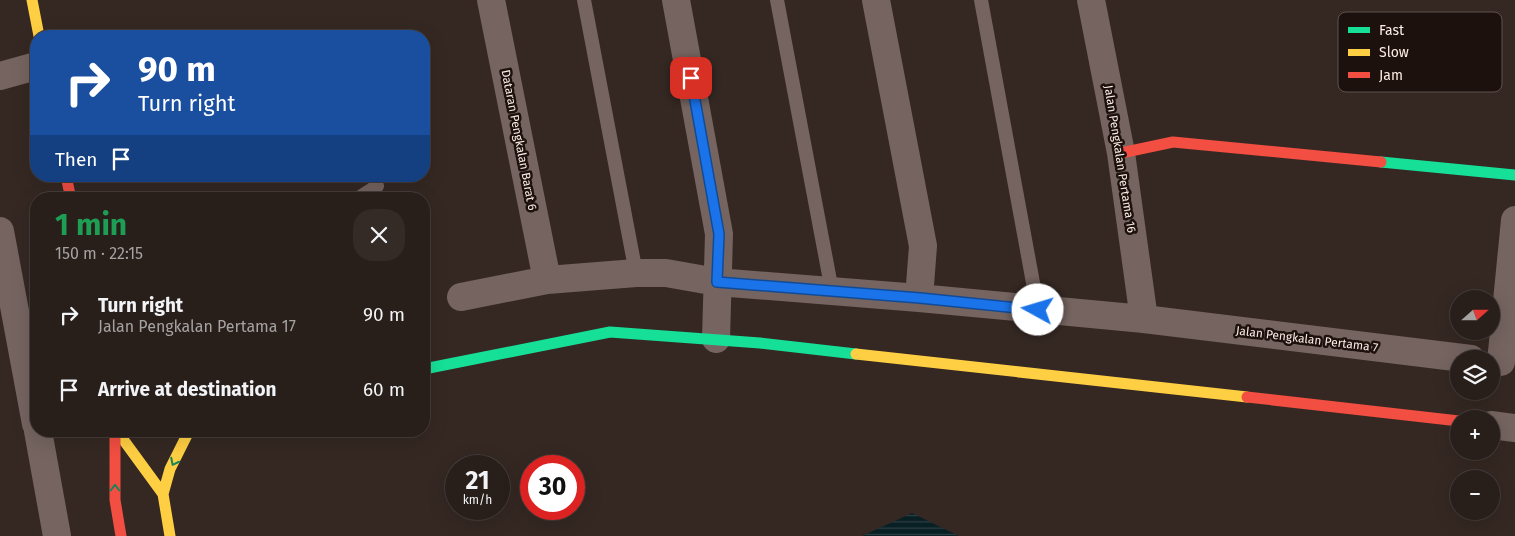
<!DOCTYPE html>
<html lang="en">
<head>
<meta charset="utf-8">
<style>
	body { margin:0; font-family:"Fira Sans",sans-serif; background:#342b27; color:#f1f3f6; height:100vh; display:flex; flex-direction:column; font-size:19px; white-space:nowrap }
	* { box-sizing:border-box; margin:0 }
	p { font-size:16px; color:#a5a2a2 }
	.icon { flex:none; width:28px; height:28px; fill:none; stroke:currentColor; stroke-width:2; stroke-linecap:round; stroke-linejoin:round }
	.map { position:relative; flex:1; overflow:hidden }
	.drawer { position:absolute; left:30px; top:192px; width:400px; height:245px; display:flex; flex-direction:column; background:#281e1a; border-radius:20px; box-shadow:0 5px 20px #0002,0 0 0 1px #443c39 }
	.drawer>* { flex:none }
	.top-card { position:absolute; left:30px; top:30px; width:400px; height:152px; border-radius:20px; box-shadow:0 5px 20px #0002,0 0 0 1px #443c39; background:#1a4fa0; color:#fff; overflow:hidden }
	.needle { width:32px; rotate:69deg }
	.buttons { position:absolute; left:1450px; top:290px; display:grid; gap:10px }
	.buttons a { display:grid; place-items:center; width:50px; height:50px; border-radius:50%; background:#281e1a; box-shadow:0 5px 20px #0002,0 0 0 1px #443c39; font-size:25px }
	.speed { position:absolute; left:445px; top:455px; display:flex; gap:10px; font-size:25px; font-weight:700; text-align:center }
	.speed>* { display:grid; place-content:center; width:65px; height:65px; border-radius:50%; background:#281e1a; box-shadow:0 5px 20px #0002,0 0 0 1px #443c39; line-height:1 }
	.speed small { font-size:12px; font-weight:400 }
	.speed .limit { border:8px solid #d22; background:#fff; color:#111 }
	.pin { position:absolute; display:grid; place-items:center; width:42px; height:42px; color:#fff; margin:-21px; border-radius:10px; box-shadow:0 2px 8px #0006 }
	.me { position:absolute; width:55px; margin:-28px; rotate:276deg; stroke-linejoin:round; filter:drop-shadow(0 0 4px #0008) }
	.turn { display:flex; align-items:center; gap:18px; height:105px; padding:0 25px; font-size:22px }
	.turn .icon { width:65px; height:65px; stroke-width:2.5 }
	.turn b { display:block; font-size:35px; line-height:42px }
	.then { display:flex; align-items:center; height:48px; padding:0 25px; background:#0003; gap:10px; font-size:19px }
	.round { display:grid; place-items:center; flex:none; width:52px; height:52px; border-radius:20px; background:#342b27 }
	.summary { display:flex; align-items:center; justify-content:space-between; height:85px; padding:0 25px }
	h1 { font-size:30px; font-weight:700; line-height:38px; color:#1e9e55 }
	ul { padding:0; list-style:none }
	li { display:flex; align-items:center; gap:15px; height:75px; padding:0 25px }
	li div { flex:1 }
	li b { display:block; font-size:19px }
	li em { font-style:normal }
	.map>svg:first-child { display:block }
	.water { fill:url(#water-rules) }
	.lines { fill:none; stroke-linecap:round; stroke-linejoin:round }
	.lane { stroke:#756460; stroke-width:14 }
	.street { stroke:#756460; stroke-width:28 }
	.fast { stroke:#16e098; stroke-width:11 }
	.slow { stroke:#ffcf43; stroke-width:11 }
	.jam { stroke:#f24e42; stroke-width:11 }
	.oneway { stroke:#198359 }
	.route-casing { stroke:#114b97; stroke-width:12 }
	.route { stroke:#1a73e8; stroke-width:9 }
	.labels { text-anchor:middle; stroke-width:5; stroke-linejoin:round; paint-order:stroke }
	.street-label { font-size:12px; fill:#fcece5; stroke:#1c110d }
	.key { fill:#1c110d; stroke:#5f534e; stroke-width:1 }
	.key-label { font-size:14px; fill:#fcece5 }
</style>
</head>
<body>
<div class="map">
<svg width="1515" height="536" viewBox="0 0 1515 536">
	<defs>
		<pattern id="water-rules" width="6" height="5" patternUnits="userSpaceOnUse" patternTransform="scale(1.25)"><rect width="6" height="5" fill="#081f24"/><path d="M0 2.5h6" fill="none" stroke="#2d4044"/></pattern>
	</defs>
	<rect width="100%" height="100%" fill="#352823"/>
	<path class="water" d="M912,513L959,536H862Z"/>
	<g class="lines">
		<path class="lane" d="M584,0L636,273
			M777,0L832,291
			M981,0L1038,310
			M357,199L377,186"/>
		<path class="street" d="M491,0L547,280
			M676,0L719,234L716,339
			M876,0L923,246L919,298
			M1091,0L1121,153L1144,319
			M0,76L36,66
			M0,231L36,424
			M461,297L547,280L636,273H666L717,282L919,298L1144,319L1471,359
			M1501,362L1515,220
			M1491,425L1515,428
			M38,431L57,536"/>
		<path class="fast" d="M1381,162L1515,175
			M424,369L610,332L760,343L856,354"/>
		<path class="slow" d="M32,0L39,36
			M856,354L1247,397
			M117,431L163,494L170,536
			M163,494L170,469L189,431"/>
		<path class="jam" d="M1121,153L1173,142L1381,162
			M66,176L71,199
			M1247,397L1459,421
			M115,431V500L121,536"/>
	</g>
	<defs><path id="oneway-chevron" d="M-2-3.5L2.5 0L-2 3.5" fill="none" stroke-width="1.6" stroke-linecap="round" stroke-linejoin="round" transform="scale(1.25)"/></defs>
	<g class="oneway">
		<use href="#oneway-chevron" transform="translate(174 462) rotate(117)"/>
		<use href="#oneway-chevron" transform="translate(115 488) rotate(-90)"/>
	</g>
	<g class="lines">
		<defs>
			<path id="route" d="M691,78L719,234L717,282L920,298L1038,310"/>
		</defs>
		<use href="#route" class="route-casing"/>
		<use href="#route" class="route"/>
	</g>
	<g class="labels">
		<g class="street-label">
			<text transform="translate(519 140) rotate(79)" y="4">Dataran Pengkalan Barat 6</text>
			<text transform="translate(1120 159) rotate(81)" y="4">Jalan Pengkalan Pertama 16</text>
			<text transform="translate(1307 339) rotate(7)" y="4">Jalan Pengkalan Pertama 7</text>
		</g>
	</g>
	<rect x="1338" y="12" width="164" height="80" rx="8" class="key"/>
	<rect x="1348" y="27" width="22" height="6" fill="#16e098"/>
	<rect x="1348" y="49" width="22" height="7" fill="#ffcf43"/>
	<rect x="1348" y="72" width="22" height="6" fill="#f24e42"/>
	<g class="key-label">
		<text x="1379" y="35">Fast</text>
		<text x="1379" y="57">Slow</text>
		<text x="1379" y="80">Jam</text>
	</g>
</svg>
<div class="buttons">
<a><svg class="needle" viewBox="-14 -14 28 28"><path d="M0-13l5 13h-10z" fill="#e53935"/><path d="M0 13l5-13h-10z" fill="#a5a2a2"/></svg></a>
<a><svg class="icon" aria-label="layers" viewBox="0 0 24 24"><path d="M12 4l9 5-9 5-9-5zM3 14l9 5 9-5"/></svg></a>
<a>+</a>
<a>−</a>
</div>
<div class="speed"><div>21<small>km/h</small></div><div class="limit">30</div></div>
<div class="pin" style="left:691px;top:78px;background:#d93025"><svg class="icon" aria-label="arrive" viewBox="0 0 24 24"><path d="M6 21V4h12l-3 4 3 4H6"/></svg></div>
<svg class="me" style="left:1038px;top:310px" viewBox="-20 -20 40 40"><circle r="19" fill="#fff"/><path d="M0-13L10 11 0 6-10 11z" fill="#1a73e8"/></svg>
<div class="top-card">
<div class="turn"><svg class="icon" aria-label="right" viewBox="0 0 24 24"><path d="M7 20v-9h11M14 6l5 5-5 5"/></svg><div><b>90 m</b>Turn right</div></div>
<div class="then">Then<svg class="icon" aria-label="arrive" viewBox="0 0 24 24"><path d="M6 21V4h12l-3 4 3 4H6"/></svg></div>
</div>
<section class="drawer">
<div class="summary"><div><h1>1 min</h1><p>150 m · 22:15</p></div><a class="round"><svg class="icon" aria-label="close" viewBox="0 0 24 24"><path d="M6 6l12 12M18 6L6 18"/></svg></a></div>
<ul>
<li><svg class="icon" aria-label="right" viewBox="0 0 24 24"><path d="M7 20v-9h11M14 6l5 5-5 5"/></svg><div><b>Turn right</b><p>Jalan Pengkalan Pertama 17</p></div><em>90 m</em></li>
<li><svg class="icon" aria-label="arrive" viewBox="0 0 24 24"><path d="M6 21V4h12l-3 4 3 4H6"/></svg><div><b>Arrive at destination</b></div><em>60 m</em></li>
</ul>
</section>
</div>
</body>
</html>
